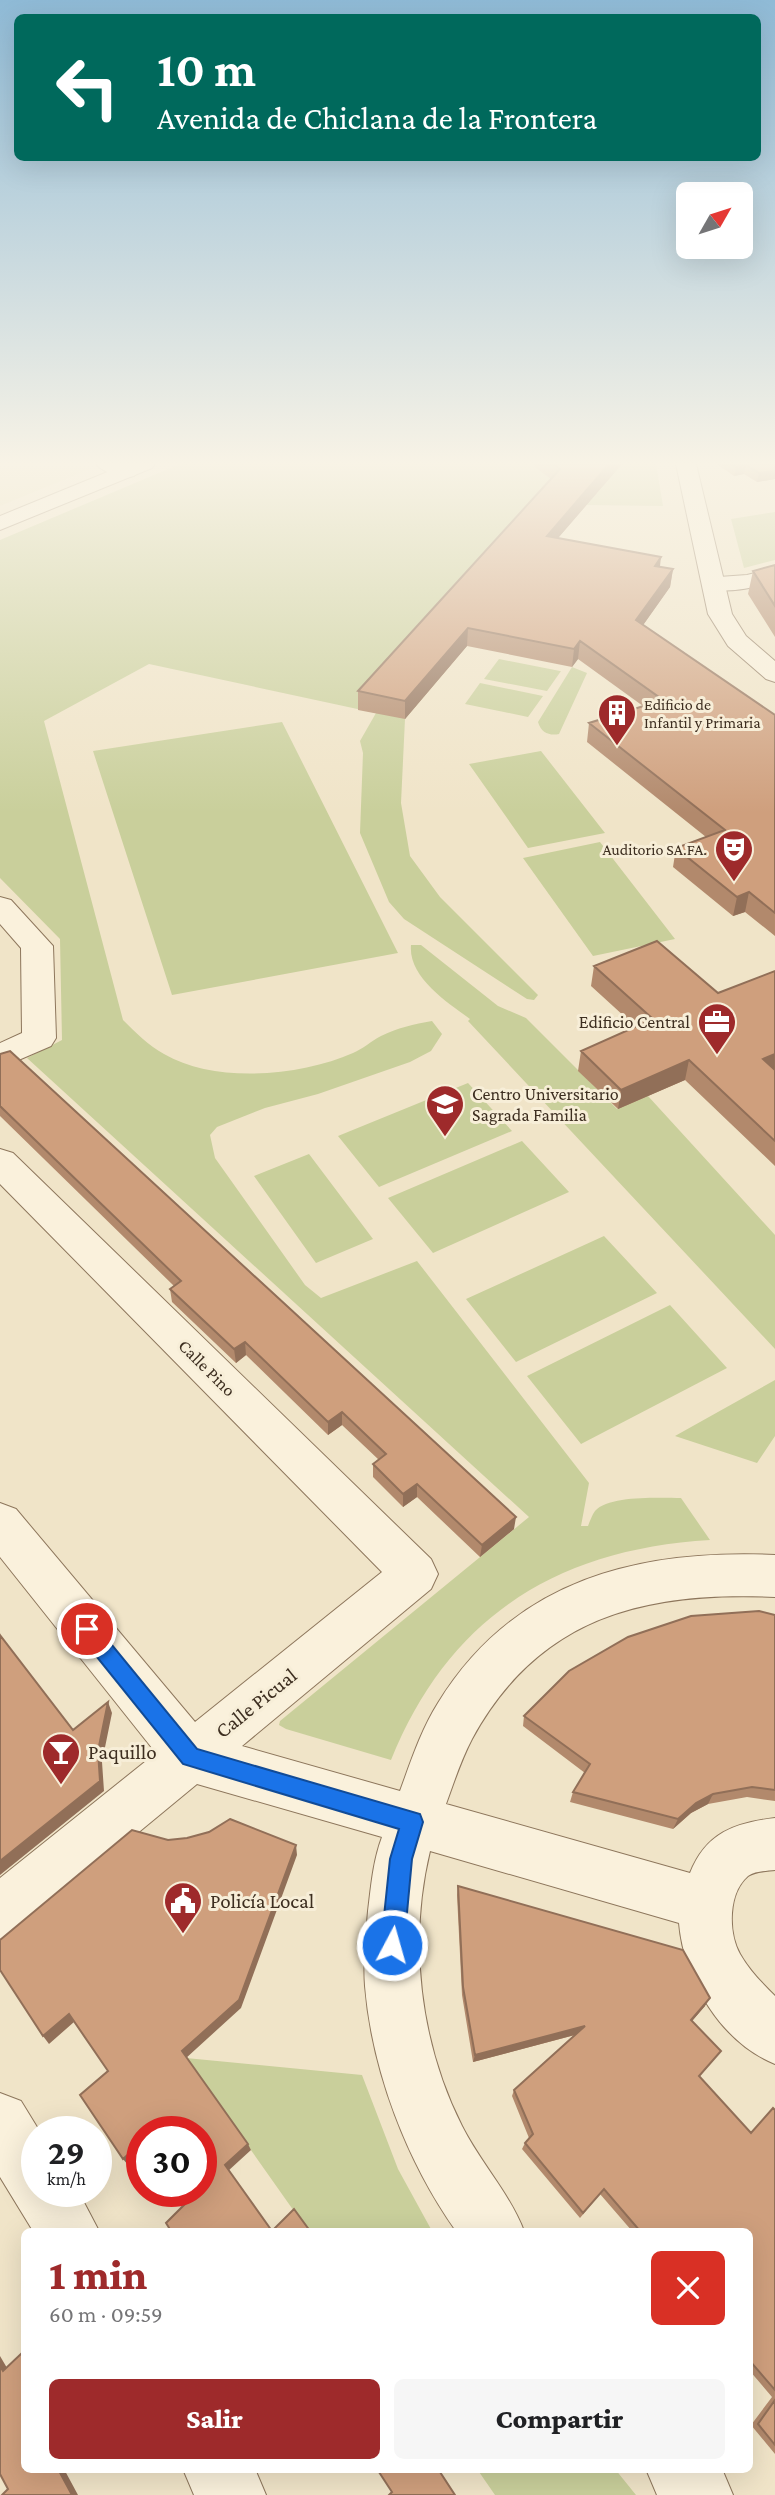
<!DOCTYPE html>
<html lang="es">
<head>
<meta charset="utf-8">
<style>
	body { margin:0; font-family:"Crimson Pro",serif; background:#f6f6f6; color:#202124; height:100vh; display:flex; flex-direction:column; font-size:26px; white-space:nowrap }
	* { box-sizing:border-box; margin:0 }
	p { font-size:23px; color:#757577 }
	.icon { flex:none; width:38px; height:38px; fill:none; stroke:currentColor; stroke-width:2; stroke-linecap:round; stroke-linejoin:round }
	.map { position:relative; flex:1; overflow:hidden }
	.panel { position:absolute; left:21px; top:2228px; width:732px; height:245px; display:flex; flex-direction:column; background:#fff; border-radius:10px; box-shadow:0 7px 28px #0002 }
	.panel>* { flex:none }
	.top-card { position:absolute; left:14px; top:14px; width:747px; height:147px; border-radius:10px; box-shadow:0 7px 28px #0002; background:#00695c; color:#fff; overflow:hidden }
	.needle { width:46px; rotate:51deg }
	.controls { position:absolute; left:676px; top:182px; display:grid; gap:14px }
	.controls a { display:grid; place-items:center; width:77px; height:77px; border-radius:10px; background:#fff; box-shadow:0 7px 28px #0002; font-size:35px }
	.speed { position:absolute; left:21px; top:2116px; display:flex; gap:14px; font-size:35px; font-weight:700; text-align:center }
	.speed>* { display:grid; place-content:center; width:91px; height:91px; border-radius:50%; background:#fff; box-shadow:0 7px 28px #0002; line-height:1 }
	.speed small { font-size:18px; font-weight:400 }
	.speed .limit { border:10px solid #d22; background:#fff; color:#111 }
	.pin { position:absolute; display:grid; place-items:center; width:60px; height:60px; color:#fff; margin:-30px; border:4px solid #fff; border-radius:50%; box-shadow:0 2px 7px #0007 }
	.me { position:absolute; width:77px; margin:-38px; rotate:6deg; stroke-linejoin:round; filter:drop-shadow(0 0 5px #0008) }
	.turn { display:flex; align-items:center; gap:24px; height:147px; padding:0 28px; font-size:32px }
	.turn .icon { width:91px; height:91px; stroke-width:2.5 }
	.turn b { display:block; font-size:49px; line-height:60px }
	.round { display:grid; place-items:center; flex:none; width:74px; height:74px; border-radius:10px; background:#f6f6f6 }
	.summary { display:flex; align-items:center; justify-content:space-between; height:119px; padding:0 28px }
	h1 { font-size:42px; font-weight:800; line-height:52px; color:#9e2a2b }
	.cta { display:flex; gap:14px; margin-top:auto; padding:14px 28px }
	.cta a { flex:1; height:80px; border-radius:10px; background:#9e2a2b; color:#fff; font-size:28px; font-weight:800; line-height:80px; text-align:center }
	.cta a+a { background:#f6f6f6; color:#202124 }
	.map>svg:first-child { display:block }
	.farmland { fill:#e6deb5 }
	.green { fill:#c9cf9b }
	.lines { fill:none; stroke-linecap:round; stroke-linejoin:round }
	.minor-casing { stroke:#8d765c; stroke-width:2 }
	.tertiary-casing { stroke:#8d765c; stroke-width:2 }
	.minor { fill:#faf1dc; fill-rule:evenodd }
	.tertiary { fill:#faf1dc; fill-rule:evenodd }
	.wall { fill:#b2896c }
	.shaded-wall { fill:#916f58 }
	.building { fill:#cf9f7d; stroke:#916f58; stroke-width:2 }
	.route { fill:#1a73e8; stroke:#114b97; stroke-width:2 }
	.labels { text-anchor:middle; stroke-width:6; stroke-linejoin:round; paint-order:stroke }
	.far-poi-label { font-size:16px; fill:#3d2e20; stroke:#f7eed8; text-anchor:start }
	.poi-label { font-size:18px; fill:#3d2e20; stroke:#f7eed8; text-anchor:end }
	.street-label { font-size:18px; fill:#3d2e20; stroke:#f7eed8 }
	.near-street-label { font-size:21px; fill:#3d2e20; stroke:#f7eed8 }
	.near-poi-label { font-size:21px; fill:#3d2e20; stroke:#f7eed8; text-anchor:start }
</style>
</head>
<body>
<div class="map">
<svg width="775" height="2495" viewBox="0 0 775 2495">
	<rect width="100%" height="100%" fill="#f0e4c8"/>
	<path class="farmland" d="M0,464H81L92,468L0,506Z"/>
	<path class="green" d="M180,464H656L663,506L586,505L405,719L401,803L410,856L440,897L538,995L534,1000L527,999L404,919L389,902L360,833L363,753L360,741L376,713L149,664L44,721L123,1020C136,1033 148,1045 164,1054C215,1084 301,1076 353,1053C363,1049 371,1041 381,1036C397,1028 414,1024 432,1021L442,1034L431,1051L410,1062L318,1094L265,1108L217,1127L210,1135L215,1158L305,1285L321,1298L417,1261L589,1483L581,1526H588C590,1521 592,1515 595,1511C609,1495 661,1498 681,1498L710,1540C558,1549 449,1616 391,1760L286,1729L279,1725L280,1721L529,1517L27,1058L62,1040L60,939L0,878V540Z
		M775,512V560L744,568L731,519Z
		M499,659L560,671H561L547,691L484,679Z
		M572,667L587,673L559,734C550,736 541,733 538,722Z
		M480,683L543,696L528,717L465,704Z
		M282,722L398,953L172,995L93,751Z
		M541,751L605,833L528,848L469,764Z
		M600,842L675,939L593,956L523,858Z
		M411,945H421L498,1006L526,1018L617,1109L648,1096L775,1235V1349L468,1021L470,1019C447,1002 408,977 411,945Z
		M468,1083L512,1131L379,1187L338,1136Z
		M522,1141L569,1192L433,1253L388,1198Z
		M309,1154L373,1239L316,1263L254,1176Z
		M604,1236L657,1293L516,1362L466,1299Z
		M670,1305L727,1368L581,1444L527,1376Z
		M775,1380V1436L757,1463L675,1436Z
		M186,2058L362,2075L398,2169L432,2231H308Z
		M477,2469H615L636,2495H495Z"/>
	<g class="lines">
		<defs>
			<path id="minor" d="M96,464H125L137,472L134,476C122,479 104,473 96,464Z
				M775,568V582C752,588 728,594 705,588L702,583L705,578L747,575Z
				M0,897L11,900L53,946L56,1038L51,1046L0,1068V1043L22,1033L21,948L0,924Z
				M0,1149L13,1153L431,1559L438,1574L431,1589L242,1746L400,1791C411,1761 421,1730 438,1703C514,1579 639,1549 775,1555V1597C645,1591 539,1616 472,1739C461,1760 454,1782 446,1804L690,1873C706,1833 734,1823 775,1818V1870C767,1871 755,1871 748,1876C728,1893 728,1932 740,1954C749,1970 762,1983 775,1996V2064C721,2042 684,1980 679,1923L430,1851C408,1942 420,2043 462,2126C480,2162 510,2194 524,2231H456C407,2162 372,2071 365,1986C363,1961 366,1936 368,1911C371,1886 373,1861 382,1837L197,1784L19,1931L0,1939V1878L156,1753L0,1557V1503L16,1509L195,1722L382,1572L0,1184Z
				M0,2093L21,2101L40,2132H37V2191H78L99,2231H33L0,2177Z
				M183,2469H255L266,2495H194Z
				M646,2469H722L733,2495H657Z"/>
			<path id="tertiary" d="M127,464H155L152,468L0,530V516Z
				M676,464H696L732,614L746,636L775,661V682L766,679L728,646L708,614Z"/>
		</defs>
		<use href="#minor" class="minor-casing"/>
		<use href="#tertiary" class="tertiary-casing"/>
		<use href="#minor" class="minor"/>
		<use href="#tertiary" class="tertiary"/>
	</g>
	<path class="wall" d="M535,464H622L558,538L660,567L673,569L670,587L643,625L775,715V936L745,912L733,916L673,867L676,848L706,837L587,742L589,723L643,706L578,659L572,667L467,646L405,719L358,710V691L551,479L535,467Z
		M717,464H775V479L757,482L744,474L734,476Z
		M775,565V637L748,594L753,571Z
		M594,966L718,993L775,971V1166L685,1080L618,1109L578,1071L581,1051L636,1027L591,986Z
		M0,1054L514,1529L480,1557L417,1497L403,1507L373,1477V1464L379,1460L342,1425L328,1435L246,1355L236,1363L172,1302L170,1289L174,1286L0,1116Z
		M775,1615V1801L747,1797L708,1804L691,1813L673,1829L570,1802L573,1792L585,1773L523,1726L524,1716Z
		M458,1886L705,2006L692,2021L721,2051L699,2077L750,2133L773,2108L775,2110V2454L751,2425L772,2397L749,2370V2231H632L600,2194L580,2218L522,2149L525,2143L529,2138L512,2096L514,2090L575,2035L473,2062L462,1995L457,1895Z"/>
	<path class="shaded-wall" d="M609,464H622L545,553L547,536Z
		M746,465L744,474L734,476L736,467Z
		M775,471V479L757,482L759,473Z
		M661,557L659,575L655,566Z
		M673,569L670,587L634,638L636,620Z
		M468,628L467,646L405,719V701Z
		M580,641L578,659L572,667L574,649Z
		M749,892L745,912L733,916L737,897Z
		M775,1054V1071L763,1059Z
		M689,1060L685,1080L618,1109L621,1090Z
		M245,1342L246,1355L236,1363L234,1349Z
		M342,1412V1425L328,1435V1422Z
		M417,1484V1497L403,1507V1494Z
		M516,1517L514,1529L480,1557L482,1545Z
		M108,1702L112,1713L102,1762L104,1791L0,1875V1861Z
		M713,1794L708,1804L691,1813L673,1829L678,1819L696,1803Z
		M296,1845L297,1855L241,2008L185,2059L182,2051Z
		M710,1998L705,2006L686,2028L691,2020Z
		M69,2014L74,2022L49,2044L43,2036Z
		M585,2026L582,2033L473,2062L475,2055Z
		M142,2142V2152L128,2165L123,2159Z
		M248,2144L251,2150L228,2171L225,2165Z
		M0,2356L10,2373L3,2371L0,2366Z
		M58,2469H64L78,2495H72Z"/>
	<path class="building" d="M554,464H609L547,536L661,557L655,566L673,569L636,620L775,715V913L749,892L737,897L676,848L725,830L589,723L663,700L580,641L574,649L468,628L405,701L358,691L560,469Z
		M731,464H775V471L759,473L746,465L736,467Z
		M775,565V606L753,571Z
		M657,941L718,993L775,971V1054L763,1059L775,1070V1141L689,1060L621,1090L581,1051L653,1019L594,966Z
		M10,1051L516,1517L482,1545L417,1484L403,1494L373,1464L386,1454L342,1412L328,1422L245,1342L234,1349L170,1289L181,1281L0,1106V1054Z
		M759,1611L775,1615V1790L752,1787L713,1794L696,1803L678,1819L573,1792L590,1764L524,1716L569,1671L628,1637L691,1616Z
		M0,1635L73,1730L108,1702L98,1751L100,1781L0,1861Z
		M230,1819L296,1845L239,2000L182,2051L248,2144L225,2165L272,2231L294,2209L310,2231H171L166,2223L192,2197L188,2191H201V2132H142V2142L123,2159L80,2095L108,2071L69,2014L43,2036L0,1970V1940L132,1830L168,1840L187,1838L209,1832Z
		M458,1886L683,1950L710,1998L691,2020L721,2051L699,2076L751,2133L773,2108L775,2110V2390L749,2360V2231H640L604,2189L583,2213L525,2143L533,2134L514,2090L585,2026L475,2055L463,1987Z
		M24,2351V2469H58L72,2495H2L8,2489L0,2474V2366L3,2371Z
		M775,2400V2445L758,2424Z
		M377,2469H438L455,2495H389L392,2492Z"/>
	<linearGradient id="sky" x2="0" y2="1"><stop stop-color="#8fbad6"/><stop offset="0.57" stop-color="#f8f3e6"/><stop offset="1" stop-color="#f8f3e6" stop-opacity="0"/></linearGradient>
	<rect width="775" height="813" fill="url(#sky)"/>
	<path class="route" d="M87,1620L94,1623L197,1749L420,1814L423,1822L412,1859L404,1945L400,1953L392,1956L384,1953L381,1945L390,1859L399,1829L183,1764L80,1636L77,1629L80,1623Z"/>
	<defs>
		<symbol id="building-pin" viewBox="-11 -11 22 30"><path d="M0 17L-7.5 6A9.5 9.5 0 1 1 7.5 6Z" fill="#9e2a2b" stroke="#f7eed8"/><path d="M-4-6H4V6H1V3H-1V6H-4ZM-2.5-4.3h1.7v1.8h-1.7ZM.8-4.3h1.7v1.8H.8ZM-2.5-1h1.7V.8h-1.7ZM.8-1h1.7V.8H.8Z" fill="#fff"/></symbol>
		<symbol id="theatre-pin" viewBox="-11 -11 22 30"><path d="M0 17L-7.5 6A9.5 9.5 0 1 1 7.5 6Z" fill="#9e2a2b" stroke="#f7eed8"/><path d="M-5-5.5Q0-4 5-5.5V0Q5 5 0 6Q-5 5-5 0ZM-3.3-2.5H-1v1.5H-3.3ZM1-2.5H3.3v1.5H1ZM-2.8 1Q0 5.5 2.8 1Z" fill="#fff"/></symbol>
		<symbol id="office-pin" viewBox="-11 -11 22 30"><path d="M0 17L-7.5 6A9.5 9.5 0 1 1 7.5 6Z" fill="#9e2a2b" stroke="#f7eed8"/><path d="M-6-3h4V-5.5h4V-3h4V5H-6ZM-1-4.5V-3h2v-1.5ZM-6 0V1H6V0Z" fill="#fff"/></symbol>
		<symbol id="university-pin" viewBox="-11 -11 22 30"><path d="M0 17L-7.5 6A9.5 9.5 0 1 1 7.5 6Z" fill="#9e2a2b" stroke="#f7eed8"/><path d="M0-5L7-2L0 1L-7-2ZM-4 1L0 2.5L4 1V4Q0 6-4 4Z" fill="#fff"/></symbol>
		<symbol id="bar-pin" viewBox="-11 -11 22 30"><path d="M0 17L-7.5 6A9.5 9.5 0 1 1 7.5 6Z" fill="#9e2a2b" stroke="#f7eed8"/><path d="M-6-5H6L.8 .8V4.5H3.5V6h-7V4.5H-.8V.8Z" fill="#fff"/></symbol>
		<symbol id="civic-pin" viewBox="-11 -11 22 30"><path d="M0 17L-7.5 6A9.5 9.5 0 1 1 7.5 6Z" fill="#9e2a2b" stroke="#f7eed8"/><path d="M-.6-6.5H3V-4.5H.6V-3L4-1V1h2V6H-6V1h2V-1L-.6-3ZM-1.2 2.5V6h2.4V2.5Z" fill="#fff"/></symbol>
	</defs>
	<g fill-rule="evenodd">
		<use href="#building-pin" x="595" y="691" width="44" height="60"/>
		<use href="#theatre-pin" x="712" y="827" width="44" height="60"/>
		<use href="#office-pin" x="695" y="1000" width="44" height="60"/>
		<use href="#university-pin" x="423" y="1082" width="44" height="60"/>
		<use href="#bar-pin" x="39" y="1730" width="44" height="60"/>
		<use href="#civic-pin" x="161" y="1879" width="44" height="60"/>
	</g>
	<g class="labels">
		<g class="far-poi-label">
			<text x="644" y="710">Edificio de<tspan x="644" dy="18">Infantil y Primaria</tspan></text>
			<text x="707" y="855" text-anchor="end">Auditorio SA.FA.</text>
		</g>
		<g class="poi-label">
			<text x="690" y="1028">Edificio Central</text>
			<text x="472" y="1100" text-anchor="start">Centro Universitario<tspan x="472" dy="21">Sagrada Familia</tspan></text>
		</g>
		<g class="street-label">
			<text transform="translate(207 1368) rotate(45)" y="6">Calle Pino</text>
		</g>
		<g class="near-street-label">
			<text transform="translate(256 1703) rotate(-39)" y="7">Calle Picual</text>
		</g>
		<g class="near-poi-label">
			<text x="88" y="1759">Paquillo</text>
			<text x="210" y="1908">Policía Local</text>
		</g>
	</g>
</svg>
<div class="controls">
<a><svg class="needle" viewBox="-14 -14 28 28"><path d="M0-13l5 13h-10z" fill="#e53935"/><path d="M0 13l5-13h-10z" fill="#757577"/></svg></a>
</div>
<div class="speed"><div>29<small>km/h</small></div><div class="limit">30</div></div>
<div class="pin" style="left:87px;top:1629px;background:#d93025"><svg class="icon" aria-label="arrive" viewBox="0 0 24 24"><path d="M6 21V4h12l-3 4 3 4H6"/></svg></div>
<svg class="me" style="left:392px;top:1945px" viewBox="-20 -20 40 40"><circle r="17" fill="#1a73e8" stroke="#fff" stroke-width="3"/><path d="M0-11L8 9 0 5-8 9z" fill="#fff"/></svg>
<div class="top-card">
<div class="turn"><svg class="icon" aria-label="left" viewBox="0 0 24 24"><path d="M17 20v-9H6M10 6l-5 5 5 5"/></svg><div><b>10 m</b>Avenida de Chiclana de la Frontera</div></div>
</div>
<section class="panel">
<div class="summary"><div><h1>1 min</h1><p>60 m · 09:59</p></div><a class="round" style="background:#d93025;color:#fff"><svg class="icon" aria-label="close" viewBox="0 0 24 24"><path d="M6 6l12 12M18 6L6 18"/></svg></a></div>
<div class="cta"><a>Salir</a><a>Compartir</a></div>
</section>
</div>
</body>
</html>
